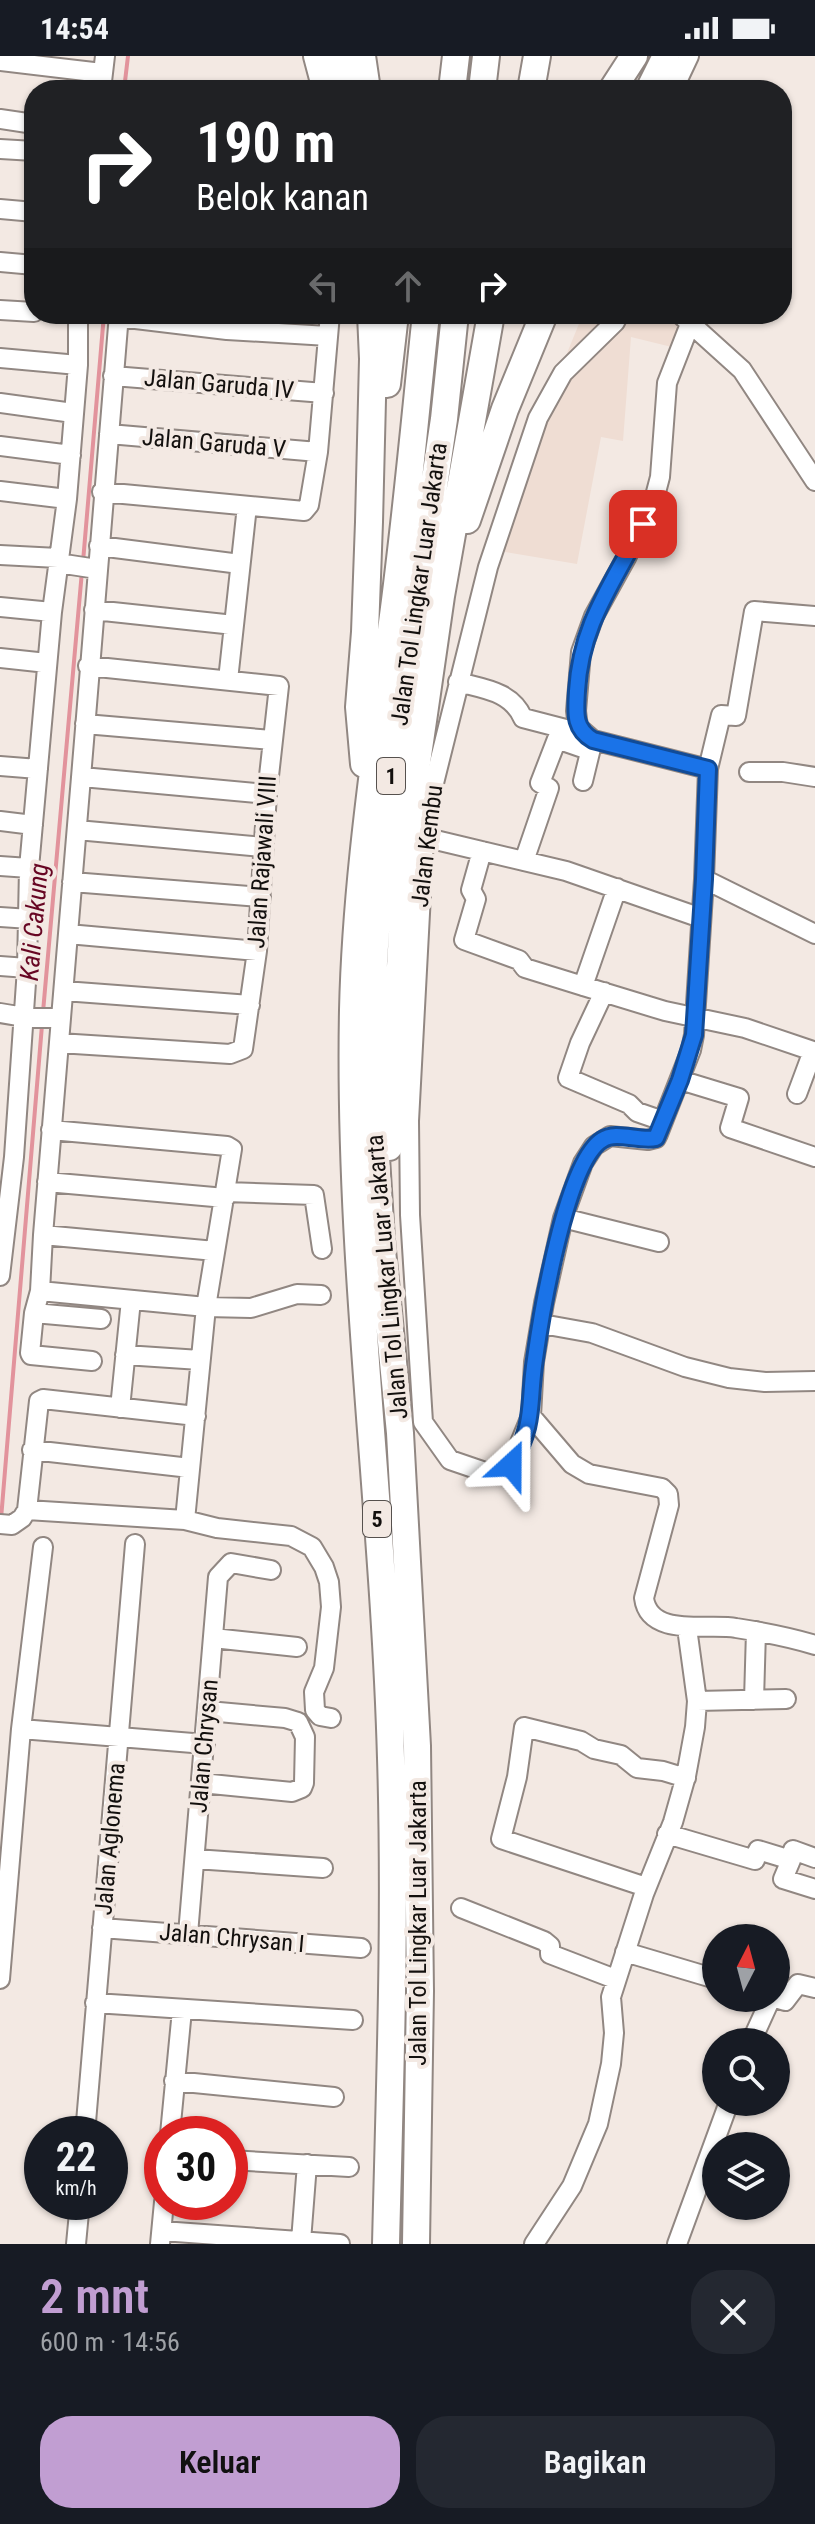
<!DOCTYPE html>
<html lang="id">
<head>
<meta charset="utf-8">
<style>
	body { margin:0; font-family:"Roboto Condensed",sans-serif; background:#242831; color:#f1f3f6; height:100vh; display:flex; flex-direction:column; font-size:30px; white-space:nowrap }
	* { box-sizing:border-box; margin:0 }
	p { font-size:26px; color:#9ea1a6 }
	.icon { flex:none; width:44px; height:44px; fill:none; stroke:currentColor; stroke-width:2; stroke-linecap:round; stroke-linejoin:round }
	.map { position:relative; height:2188px; overflow:hidden }
	.side { display:flex; flex-direction:column; background:#171b24; flex:1 }
	.side>* { flex:none }
	.hud { position:absolute; left:24px; top:24px; width:768px; height:244px; border-radius:32px; box-shadow:0 2px 6px #0004; background:#202124; color:#fff; overflow:hidden }
	.needle { width:52px; rotate:6deg }
	.tools { position:absolute; left:702px; top:1868px; display:grid; gap:16px }
	.tools a { display:grid; place-items:center; width:88px; height:88px; border-radius:50%; background:#171b24; box-shadow:0 2px 6px #0004; font-size:40px }
	.speed { position:absolute; left:24px; top:2060px; display:flex; gap:16px; font-size:40px; font-weight:700; text-align:center }
	.speed>* { display:grid; place-content:center; width:104px; height:104px; border-radius:50%; background:#171b24; box-shadow:0 2px 6px #0004; line-height:1 }
	.speed small { font-size:20px; font-weight:400 }
	.speed .limit { border:12px solid #d22; background:#fff; color:#111 }
	.pin { position:absolute; display:grid; place-items:center; width:68px; height:68px; color:#fff; margin:-34px; border-radius:16px; box-shadow:0 4px 12px #0006 }
	.me { position:absolute; width:88px; margin:-44px; rotate:24deg; stroke-linejoin:round; filter:drop-shadow(0 0 6px #0008) }
	.turn { display:flex; align-items:center; gap:28px; height:168px; padding:0 40px; font-size:36px }
	.turn .icon { width:104px; height:104px; stroke-width:2.5 }
	.turn b { display:block; font-size:56px; line-height:68px }
	.lanes { display:flex; align-items:center; height:76px; padding:0 40px; background:#0003; justify-content:center; gap:40px; direction:ltr }
	.lanes .off { opacity:.35 }
	.round { display:grid; place-items:center; flex:none; width:84px; height:84px; border-radius:32px; background:#242831 }
	.head { display:flex; align-items:center; justify-content:space-between; height:136px; padding:0 40px }
	h1 { font-size:48px; font-weight:600; line-height:60px; color:#c19ed2 }
	.primary-button { display:flex; gap:16px; margin-top:auto; padding:16px 40px }
	.primary-button a { flex:1; height:92px; border-radius:32px; background:#c19ed2; color:#111; font-size:32px; font-weight:600; line-height:92px; text-align:center }
	.primary-button a+a { background:#242831; color:#f1f3f6 }
	.status { display:flex; justify-content:space-between; align-items:center; height:56px; padding:0 40px; background:#171b24; direction:ltr }
	.status svg { height:22px; fill:currentColor }
	.map>svg:first-child { display:block }
	.built { fill:#efddd3 }
	.lines { fill:none; stroke-linecap:round; stroke-linejoin:round }
	.stream { stroke:#e2939c; stroke-width:4 }
	.minor-casing { stroke:#918782; stroke-width:22 }
	.highway-casing { stroke:#918782; stroke-width:30 }
	.minor { stroke:#fff; stroke-width:18 }
	.highway { stroke:#fff; stroke-width:26 }
	.route-casing { stroke:#114b97; stroke-width:20 }
	.route { stroke:#1a73e8; stroke-width:14 }
	.labels { text-anchor:middle; stroke-width:8; stroke-linejoin:round; paint-order:stroke }
	.shield { fill:#f3e9e3; stroke:#56514e; stroke-width:2 }
	.shield-label { font-size:22px; font-weight:bold; fill:#13100e }
	.street-label { font-size:24px; fill:#13100e; stroke:#f3e9e3 }
	.water-label { font-size:26px; font-style:italic; fill:#670623; stroke:#f3e9e3 }
</style>
</head>
<body>
<div class="status"><b>14:54</b><svg viewBox="0 0 49 12"><path d="M0 12V9h3v3zM5 12V6h3v6zM10 12V3h3v9zM15 12V0h3v12zM26 1h20v11H26zM47 4h2v5h-2z"/></svg></div>
<div class="map">
<svg width="815" height="2188" viewBox="0 0 815 2188">
	<rect width="100%" height="100%" fill="#f3e9e3"/>
	<path class="built" d="M583,258H697L680,293L631,281L623,385L601,381L577,508L487,493Z"/>
	<g class="lines">
		<path class="stream" d="M124,34L128,0
			M83,506L104,258
			M43,956L82,515
			M1,1463L42,969"/>
		<defs>
			<path id="minor" d="M0,5L102,17
				M101,34L105,0
				M673,34L689,0
				M0,63L34,68
				M0,93L34,95
				M0,153L34,156
				M0,206L34,209
				M0,254L34,256
				M619,258L615,266L563,317L538,362L488,511L425,763L409,1065L410,1159L423,1366L450,1404L491,1418L503,1417L511,1409L531,1360L534,1306L544,1247L563,1162L583,1107L594,1090L610,1080L648,1084L656,1082L658,1078L691,994L694,979L704,823L708,713L721,659L736,660L754,555L815,560
				M680,258L742,314L815,425
				M119,261L227,274L328,280
				M690,268L667,327L660,421L655,440L626,502L594,560L581,596L576,655L578,671L593,684L708,713
				M0,302L78,309
				M113,320L324,337
				M0,347L73,357
				M109,378L318,396
				M0,390L71,399
				M0,435L67,443
				M102,436L304,455L309,449L318,396L330,258
				M99,490L240,508
				M0,499L58,502
				M58,507L97,513
				M0,551L52,556
				M94,554L234,569
				M0,602L47,607
				M228,624L247,450
				M458,626C484,633 511,635 523,662L577,676
				M85,668L272,684
				M0,710L38,713
				M749,716H783L815,721
				M82,721L267,738
				M583,725L593,684
				M0,765L33,769
				M77,774L263,791
				M423,781L566,815L701,862
				M482,795L471,834L476,843L464,884L519,904L525,912L583,930L665,955L745,972L813,995L797,1038
				M524,805L549,732L540,727L557,683L583,692L588,681
				M0,810L29,812
				M704,823L815,878
				M72,826L261,841
				M0,861L30,863
				M68,878L257,895
				M0,910L27,912
				M583,930L617,832
				M64,935L250,949
				M604,936L580,987L568,1022L629,1048L637,1056L663,1065
				M0,957L30,962H61
				M59,987L230,998L243,993L257,895L267,738L279,630L88,610
				M680,1024L739,1042L730,1072L815,1101
				M51,1074L227,1090L232,1093L206,1251L185,1464
				M47,1126L225,1142
				M226,1136L314,1139L322,1193
				M563,1162L659,1186
				M43,1179L215,1195
				M0,1220L14,1101L27,912L29,812L52,556L67,443L78,309V258
				M40,1235L206,1251L251,1252L297,1238L321,1239
				M34,1257L101,1263
				M542,1268L592,1277L685,1311L729,1322L765,1326L815,1325
				M125,1299L200,1304
				M92,1305L31,1299L30,1297L34,1257L40,1235L43,1179C71,872 92,565 119,258
				M120,1352L131,1244
				M531,1360L572,1408L589,1418L662,1432L668,1438L669,1449L644,1542C649,1582 709,1567 736,1572C762,1576 789,1581 815,1589
				M32,1394L190,1412
				M27,1454L185,1464L217,1472L291,1480L312,1491L324,1511L329,1526L331,1551L324,1612L314,1636L315,1654L320,1660L331,1662
				M0,1468L12,1469L22,1462L27,1454L39,1345L43,1343L196,1360
				M213,1582L297,1591
				M754,1644L756,1575
				M697,1645L786,1643
				M21,1673L205,1688
				M201,1727L292,1736L302,1732L304,1727L305,1681L298,1666L285,1662L208,1655
				M667,1778L755,1804L758,1794L791,1804L793,1794L815,1802
				M195,1803L323,1812
				M791,1804L783,1823L815,1833
				M646,1831L501,1783L517,1721L524,1671L581,1685L594,1693L621,1699L637,1712L663,1715L686,1722
				M461,1852L544,1885L550,1890V1898L615,1923
				M102,1872L361,1892
				M188,1878L218,1521L231,1507L271,1514
				M625,1896L716,1923
				M0,1923L21,1673L43,1491
				M775,1942L785,1945L798,1928L815,1932
				M95,1947L353,1964
				M751,1986L771,1942
				M174,2025L334,2041
				M85,2078L135,1488
				M170,2078L182,1954
				M230,2104L349,2111
				M162,2175L340,2188
				M301,2185L307,2108
				M76,2188L80,2146
				M160,2188L164,2146
				M534,2188L572,2130L598,2068L611,2008L614,1977L611,1941L644,1838L673,1766L686,1720L695,1671L697,1645L687,1572
				M677,2188L729,2046"/>
			<path id="highway" d="M317,0L326,34
				M336,0L348,34
				M362,0L367,34
				M452,34L456,0
				M482,34L486,0
				M531,34L537,0
				M612,34L634,0
				M649,34L666,0
				M387,328L395,258
				M467,464L505,353L544,258
				M364,708L359,651L365,576L369,466L373,303L371,258
				M389,1091L409,762L441,540L491,258
				M386,2188C390,2026 396,1864 391,1702C384,1452 348,1204 353,954C356,824 376,696 392,567C406,465 415,361 426,258
				M416,2188L420,1935L417,1690L400,1377L381,1184L372,1035L374,905L383,773L444,363L455,258"/>
		</defs>
		<use href="#minor" class="minor-casing"/>
		<use href="#highway" class="highway-casing"/>
		<use href="#minor" class="minor"/>
		<use href="#highway" class="highway"/>
	</g>
	<g class="lines">
		<defs>
			<path id="route" d="M511,1409C536,1367 528,1347 535,1303C541,1260 566,1106 602,1084C616,1074 639,1086 656,1082L680,1024L694,979L704,823L708,713L593,684C573,672 576,656 577,635C581,566 614,527 643,468"/>
		</defs>
		<use href="#route" class="route-casing"/>
		<use href="#route" class="route"/>
	</g>
	<g class="labels">
		<g class="shield">
			<rect x="377" y="702" width="28" height="36" rx="6"/>
			<rect x="363" y="1445" width="28" height="36" rx="6"/>
		</g>
		<g class="shield-label">
			<text x="391" y="728">1</text>
			<text x="377" y="1471">5</text>
		</g>
		<g class="street-label">
			<text transform="translate(219 328) rotate(5)" y="8">Jalan Garuda IV</text>
			<text transform="translate(214 387) rotate(5)" y="8">Jalan Garuda V</text>
			<text transform="translate(419 528) rotate(-82)" y="8">Jalan Tol Lingkar Luar Jakarta</text>
			<text transform="translate(427 790) rotate(-83)" y="8">Jalan Kembu</text>
			<text transform="translate(262 806) rotate(-86)" y="8">Jalan Rajawali VIII</text>
			<text transform="translate(387 1221) rotate(-95)" y="8">Jalan Tol Lingkar Luar Jakarta</text>
			<text transform="translate(204 1690) rotate(-85)" y="8">Jalan Chrysan</text>
			<text transform="translate(110 1783) rotate(-85)" y="8">Jalan Aglonema</text>
			<text transform="translate(418 1867) rotate(-90)" y="8">Jalan Tol Lingkar Luar Jakarta</text>
			<text transform="translate(232 1882) rotate(5)" y="8">Jalan Chrysan I</text>
		</g>
		<g class="water-label">
			<text transform="translate(34 866) rotate(-85)" y="9">Kali Cakung</text>
		</g>
	</g>
</svg>
<div class="tools">
<a><svg class="needle" viewBox="-14 -14 28 28"><path d="M0-13l5 13h-10z" fill="#e53935"/><path d="M0 13l5-13h-10z" fill="#9ea1a6"/></svg></a>
<a><svg class="icon" aria-label="search" viewBox="0 0 24 24"><circle cx="10" cy="10" r="6"/><path d="M15 15l6 6"/></svg></a>
<a><svg class="icon" aria-label="layers" viewBox="0 0 24 24"><path d="M12 4l9 5-9 5-9-5zM3 14l9 5 9-5"/></svg></a>
</div>
<div class="speed"><div>22<small>km/h</small></div><div class="limit">30</div></div>
<div class="pin" style="left:643px;top:468px;background:#d93025"><svg class="icon" aria-label="arrive" viewBox="0 0 24 24"><path d="M6 21V4h12l-3 4 3 4H6"/></svg></div>
<svg class="me" style="left:511px;top:1409px" viewBox="-20 -20 40 40"><path d="M0-17L14 15 0 8-14 15z" fill="#1a73e8" stroke="#fff" stroke-width="4"/></svg>
<div class="hud">
<div class="turn"><svg class="icon" aria-label="right" viewBox="0 0 24 24"><path d="M7 20v-9h11M14 6l5 5-5 5"/></svg><div><b>190 m</b>Belok kanan</div></div>
<div class="lanes"><svg class="icon off" aria-label="left" viewBox="0 0 24 24"><path d="M17 20v-9H6M10 6l-5 5 5 5"/></svg><svg class="icon off" aria-label="ahead" viewBox="0 0 24 24"><path d="M12 20V5M6 11l6-6 6 6"/></svg><svg class="icon" aria-label="right" viewBox="0 0 24 24"><path d="M7 20v-9h11M14 6l5 5-5 5"/></svg></div>
</div>
</div>
<section class="side">
<div class="head"><div><h1>2 mnt</h1><p>600 m · 14:56</p></div><a class="round"><svg class="icon" aria-label="close" viewBox="0 0 24 24"><path d="M6 6l12 12M18 6L6 18"/></svg></a></div>
<div class="primary-button"><a>Keluar</a><a>Bagikan</a></div>
</section>
</body>
</html>
